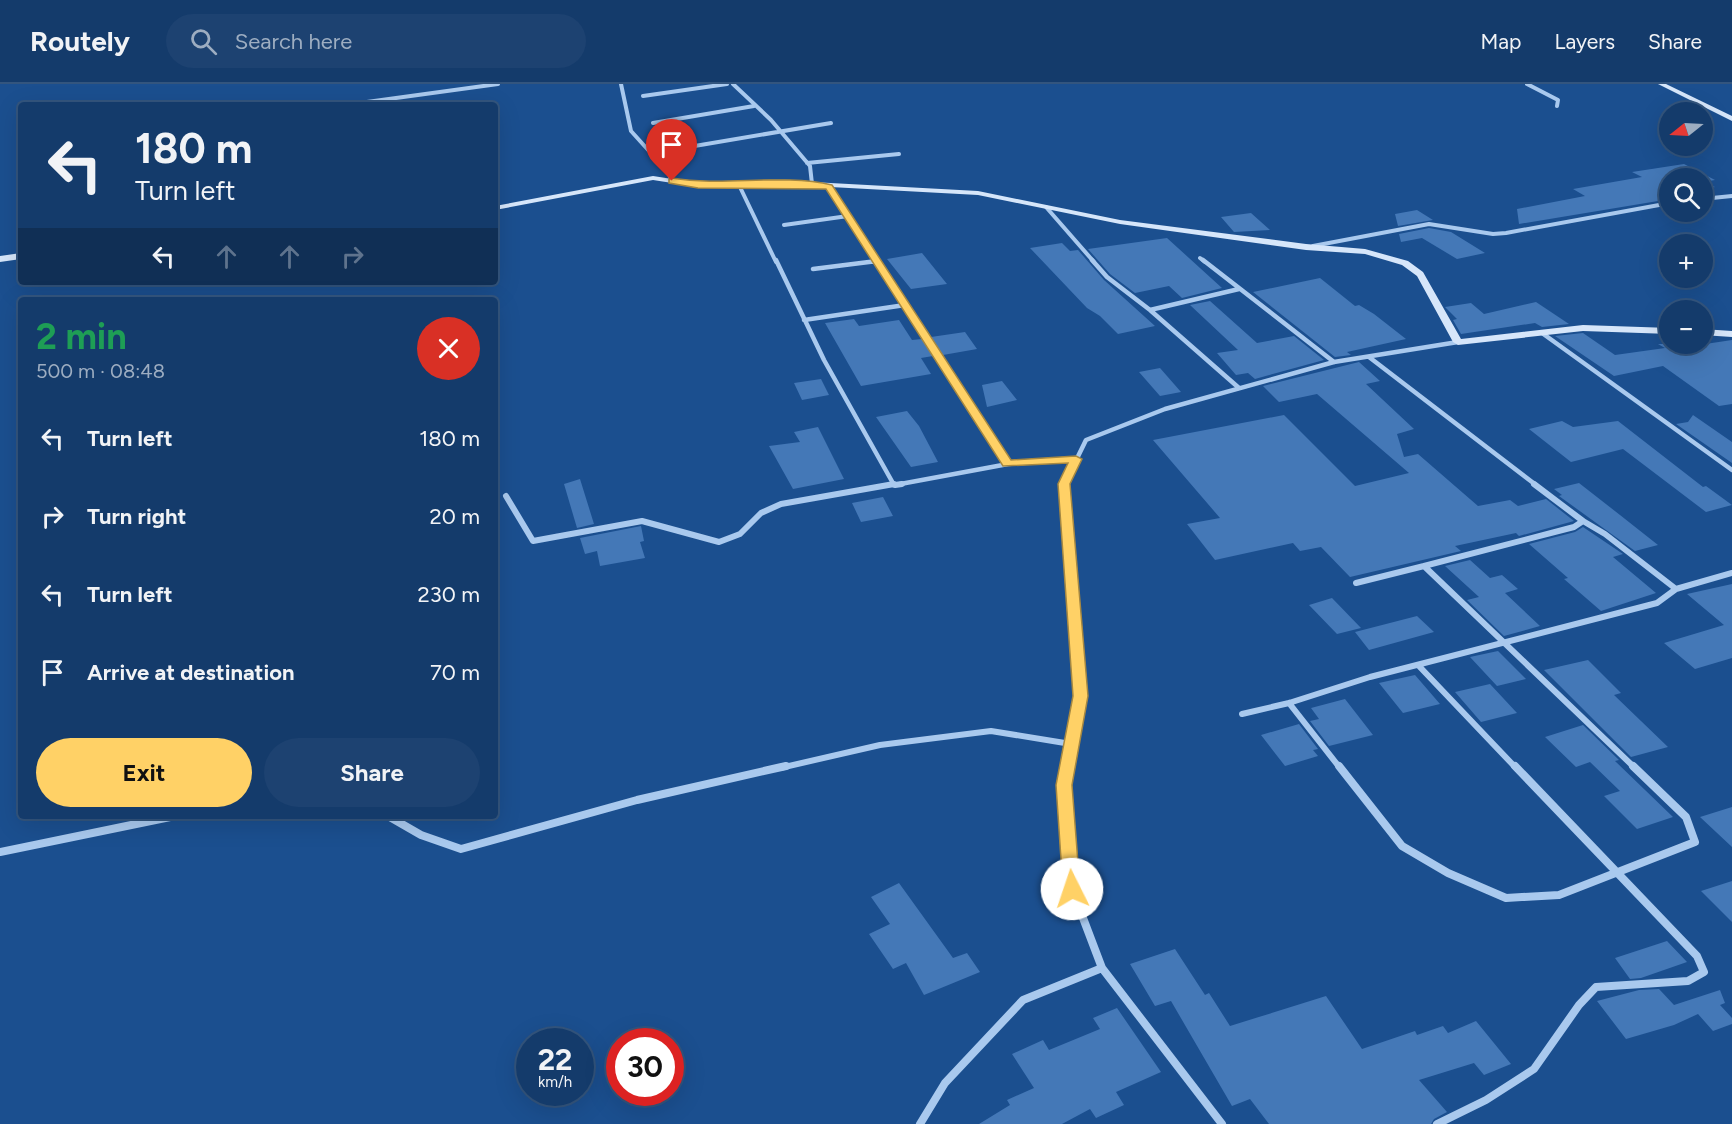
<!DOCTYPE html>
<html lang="en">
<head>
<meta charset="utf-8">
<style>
	body { margin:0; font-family:Figtree,sans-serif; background:#1d4271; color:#f1f3f6; height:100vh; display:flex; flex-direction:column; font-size:22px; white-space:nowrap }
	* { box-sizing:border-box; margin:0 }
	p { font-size:20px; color:#9dadc1 }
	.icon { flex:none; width:33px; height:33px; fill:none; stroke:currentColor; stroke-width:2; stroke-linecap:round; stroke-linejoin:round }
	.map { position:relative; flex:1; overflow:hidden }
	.drawer { position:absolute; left:18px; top:213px; width:480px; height:522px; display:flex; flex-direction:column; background:#143b6b; border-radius:6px; box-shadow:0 6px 24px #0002,0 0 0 2px #33557e }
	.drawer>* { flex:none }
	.banner { position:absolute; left:18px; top:18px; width:480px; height:183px; border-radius:6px; box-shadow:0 6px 24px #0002,0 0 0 2px #33557e; background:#143b6b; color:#f1f3f6; overflow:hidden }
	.needle { width:39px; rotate:252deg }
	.controls { position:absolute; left:1659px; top:18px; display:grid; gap:12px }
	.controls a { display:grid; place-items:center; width:54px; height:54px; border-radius:50%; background:#143b6b; box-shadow:0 6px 24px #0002,0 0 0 2px #33557e; font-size:30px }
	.speed { position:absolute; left:516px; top:944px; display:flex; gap:12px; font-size:30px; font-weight:700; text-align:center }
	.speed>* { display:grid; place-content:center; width:78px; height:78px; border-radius:50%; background:#143b6b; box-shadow:0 6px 24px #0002,0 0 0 2px #33557e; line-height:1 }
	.speed small { font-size:15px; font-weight:400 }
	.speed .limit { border:9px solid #d22; background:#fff; color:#111 }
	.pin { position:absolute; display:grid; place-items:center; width:51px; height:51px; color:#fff; margin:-62px -26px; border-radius:50% 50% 50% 0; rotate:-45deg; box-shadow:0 0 6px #0007 }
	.pin .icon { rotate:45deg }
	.me { position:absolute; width:66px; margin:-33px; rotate:356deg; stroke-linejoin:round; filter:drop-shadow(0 0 4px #0008) }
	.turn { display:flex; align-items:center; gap:21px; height:126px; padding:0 18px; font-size:27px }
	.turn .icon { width:78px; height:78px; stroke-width:2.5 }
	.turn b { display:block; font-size:42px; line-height:51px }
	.lanes { display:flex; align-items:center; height:57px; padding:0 18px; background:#0003; justify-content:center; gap:30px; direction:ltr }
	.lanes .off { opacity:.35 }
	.round { display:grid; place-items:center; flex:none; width:63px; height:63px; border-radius:32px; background:#1d4271 }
	.summary { display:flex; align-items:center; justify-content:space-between; height:102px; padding:0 18px }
	h1 { font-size:36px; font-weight:700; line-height:45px; color:#1e9e55 }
	.action { display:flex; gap:12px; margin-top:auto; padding:12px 18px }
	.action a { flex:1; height:69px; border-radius:36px; background:#ffd166; color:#111; font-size:24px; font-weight:700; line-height:69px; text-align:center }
	.action a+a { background:#1d4271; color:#f1f3f6 }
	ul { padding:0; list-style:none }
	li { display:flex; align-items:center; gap:18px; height:78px; padding:0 18px }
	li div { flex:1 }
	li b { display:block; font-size:22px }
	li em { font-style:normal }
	header { display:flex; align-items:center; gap:36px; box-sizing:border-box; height:84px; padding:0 30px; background:#143b6b; border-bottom:2px solid #33557e }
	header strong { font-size:28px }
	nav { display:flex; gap:33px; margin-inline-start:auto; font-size:21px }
	.search { width:420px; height:54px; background:#1d4271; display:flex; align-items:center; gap:15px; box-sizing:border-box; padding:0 21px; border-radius:33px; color:#9dadc1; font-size:22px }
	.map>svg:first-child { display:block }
	.building { fill:#4478b7 }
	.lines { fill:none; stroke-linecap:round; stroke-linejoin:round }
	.street-far3 { stroke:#a9c9ee; stroke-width:4 }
	.street-far2 { stroke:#a9c9ee; stroke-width:4.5 }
	.street-far1 { stroke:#a9c9ee; stroke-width:6 }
	.street { stroke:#a9c9ee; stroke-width:8 }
	.secondary { fill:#d6e6fa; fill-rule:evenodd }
	.route { fill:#ffd166; stroke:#a68842; stroke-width:1.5 }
</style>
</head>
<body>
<header>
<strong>Routely</strong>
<div class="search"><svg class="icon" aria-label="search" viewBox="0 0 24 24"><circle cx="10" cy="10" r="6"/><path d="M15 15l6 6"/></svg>Search here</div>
<nav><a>Map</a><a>Layers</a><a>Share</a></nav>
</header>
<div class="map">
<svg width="1732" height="1040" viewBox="0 0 1732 1040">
	<rect width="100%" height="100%" fill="#1b4f8f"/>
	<path class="building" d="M1684,80L1715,96L1703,98L1715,103L1702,106V94H1670V115L1519,140L1517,125L1585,112L1573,105L1642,93L1632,88Z
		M1417,126L1433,136L1398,142L1395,130Z
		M1251,129L1270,146L1234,148L1221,133Z
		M1429,144L1451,148L1485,169L1457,175L1422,154L1401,158L1399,150Z
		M1167,154L1222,204L1182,214L1169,202L1135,209L1110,190L1088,165Z
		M1062,159L1070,167L1078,166L1104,196L1155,242L1118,250L1100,232L1087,224L1030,164Z
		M922,169L947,200L911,205L887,175Z
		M1320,194L1355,222L1359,221L1374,230L1406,255L1347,268L1351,271L1335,273L1253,208Z
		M1210,217L1257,259L1294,252L1324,276L1255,295L1248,289L1236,291L1217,269L1238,266L1190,221Z
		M1536,218L1569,240L1542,243L1535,239L1461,250L1453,236L1457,235L1445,223L1471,219L1484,230Z
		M854,235L859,242L899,236L912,256L922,255L933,272L921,274L931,290L861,302L825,239Z
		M965,248L977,265L943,271L931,253Z
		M1583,249L1615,271L1665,264L1658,260H1688L1692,262L1732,256V320L1719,322L1663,282L1614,292L1555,252Z
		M1359,278L1380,297L1366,300L1414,345L1397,350L1404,373L1418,370L1478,422L1510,416L1518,422L1546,415L1574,437L1519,452L1516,449L1455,462L1461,467L1350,493L1321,463L1300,467L1293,459L1215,476L1187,440L1220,434L1153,356L1284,331L1355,402L1409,389L1317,310L1279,318L1263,302Z
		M1160,284L1181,308L1160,312L1139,288Z
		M821,295L829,311L802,316L794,299Z
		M1002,297L1017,316L987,323L982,301Z
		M907,327L919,342L938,378L911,383L876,333Z
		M1693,331L1732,358V379L1676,340L1688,338Z
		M1562,337L1573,343L1618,337L1703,403L1706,402L1732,421L1706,428L1623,365L1571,378L1529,345Z
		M818,343L844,395L793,405L769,362L800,358L794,348Z
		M580,395L594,440L577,444L564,400Z
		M1579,399L1620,431L1658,461L1635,467L1559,412L1562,411L1554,405Z
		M883,413L893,432L861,438L852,419Z
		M641,442L644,457L640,458L645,474L600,482L597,467L585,470L580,454Z
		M1583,443L1623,470L1613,473L1656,509L1601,527L1564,495L1568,494L1529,460L1575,448Z
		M1470,476L1490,494L1502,491L1518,505L1505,509L1540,542L1504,552L1467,516L1479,513L1445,482Z
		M1732,500V574L1695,585L1664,559L1724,541L1687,510Z
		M1332,514L1361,544L1337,550L1309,521Z
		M1417,532L1434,548L1369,566L1355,548Z
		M1498,567L1526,595L1497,602L1470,573Z
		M1588,576L1621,609L1614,611L1668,663L1631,673L1544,586Z
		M1415,591L1440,620L1403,629L1379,599Z
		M1490,600L1517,629L1481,638L1455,608Z
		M1345,615L1373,651L1329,662L1310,637L1319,635L1311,624Z
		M1299,640L1318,665L1313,666L1318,672L1285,682L1261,651Z
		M1583,641L1619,676L1615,677L1673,733L1637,745L1604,712L1620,707L1590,678L1576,683L1545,653Z
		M1732,723V763L1700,733Z
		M1732,797V838L1701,807Z
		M899,799L953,874L967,869L980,888L924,911L906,879L893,885L869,850L890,840L871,813Z
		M1667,857L1687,878L1641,894L1630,895L1615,874Z
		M1175,865L1205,911L1209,909L1230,942L1326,912L1362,965L1415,947L1417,951L1443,942L1448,949L1476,937L1511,980L1484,991L1474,979L1419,996L1447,1028L1434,1035L1431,1040H1269L1250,1015L1232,1022L1171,917L1155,922L1130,880Z
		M1659,905L1674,921L1720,906L1725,919L1720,921L1732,934V940L1713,947L1698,930L1674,941L1626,955L1597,917L1639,906Z
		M1117,924L1161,988L1116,1008L1124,1021L1096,1034L1090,1025L1062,1040H979L1010,1021L1007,1016L1034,1004L1012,970L1043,956L1049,966L1100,945L1093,934Z"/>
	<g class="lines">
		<path class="street-far3" d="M621,0L631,47L668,88L672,97
			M733,0L771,36L810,82L812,100
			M1527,0L1558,16L1557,22
			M643,12L727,0
			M345,21L498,0
			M653,39L754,22
			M671,66L831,39
			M807,79L899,70
			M739,101L776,178
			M829,103L877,178
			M1702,115L1732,112
			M1046,123L1094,178
			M784,141L848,132
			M1313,162L1429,140L1493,150L1506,149L1670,119
			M1200,174L1205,178
			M872,178L877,177"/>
		<path class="street-far2" d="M776,176L824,276L894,401
			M876,176L1008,380
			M1092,176L1107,193L1150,226L1239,304
			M1203,176L1334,278
			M813,185L877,177
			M1150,226L1239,205
			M804,236L905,221
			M1542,249L1732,386
			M1369,273L1536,401
			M895,401L1008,380L1076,375
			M1064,401L1086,356L1165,325L1334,278L1458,258"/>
		<path class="street-far1" d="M1064,400L1080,612L1067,684
			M1534,400L1583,437L1574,443L1424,482L1635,684
			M895,401L902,400
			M506,412L533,457L642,437L719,458L740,450L761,429L781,420L894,400
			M1583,437L1605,450L1676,505
			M1356,499L1424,482
			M1418,581L1516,684
			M1289,619L1340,684
			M1242,630L1289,619L1370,593L1657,519L1676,505L1732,489
			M780,684L880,661L991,647L1071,660"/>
		<path class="street" d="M1067,682L1064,701L1072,805L1102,884L1222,1040
			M1339,682L1402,762L1448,789L1506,814L1559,811L1695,758L1686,733L1633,682
			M388,732L421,751L461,765L637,716L786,682
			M0,768L175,732
			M920,1040L945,999L1023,916L1102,884
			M1437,1040L1486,1016L1534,985L1579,921L1596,903L1688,897L1704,888L1697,872L1515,682"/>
		<path class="secondary" d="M1658,0H1666L1732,32V37Z
			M653,92L698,99L812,98L978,107L1120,136L1306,160L1365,165L1408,177L1423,188L1461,255L1583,241L1670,244V250L1583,247L1458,261L1453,258L1417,192L1402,181L1365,170L1306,166L1120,140L978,111L812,102L698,103L653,96L495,126V122Z
			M21,169V175L0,178V172Z
			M1702,245L1732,247V253L1702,251Z"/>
	</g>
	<path class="route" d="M672,94C725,103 780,89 832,101L1011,376L1076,372L1082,375L1070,400L1088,612L1072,701L1080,805L1078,810H1066L1063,805L1056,701L1073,612L1058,400L1068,379L1003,382L826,105L698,104L669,99V95Z"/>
</svg>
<div class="controls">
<a><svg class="needle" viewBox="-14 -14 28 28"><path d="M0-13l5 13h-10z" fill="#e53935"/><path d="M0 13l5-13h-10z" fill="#9dadc1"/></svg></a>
<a><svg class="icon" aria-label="search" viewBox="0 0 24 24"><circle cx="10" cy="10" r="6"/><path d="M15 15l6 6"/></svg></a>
<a>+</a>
<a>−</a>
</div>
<div class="speed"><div>22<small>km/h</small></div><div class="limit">30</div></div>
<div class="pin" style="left:672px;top:97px;background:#d93025"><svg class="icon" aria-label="arrive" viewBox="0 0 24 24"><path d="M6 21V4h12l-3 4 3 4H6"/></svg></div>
<svg class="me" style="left:1072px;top:805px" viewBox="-20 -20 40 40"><circle r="19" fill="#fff"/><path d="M0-13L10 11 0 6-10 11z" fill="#ffd166"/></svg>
<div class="banner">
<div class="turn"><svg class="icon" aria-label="left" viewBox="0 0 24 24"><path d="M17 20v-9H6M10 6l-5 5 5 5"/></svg><div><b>180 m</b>Turn left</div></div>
<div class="lanes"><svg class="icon" aria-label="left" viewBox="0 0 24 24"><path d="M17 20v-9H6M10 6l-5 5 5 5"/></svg><svg class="icon off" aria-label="ahead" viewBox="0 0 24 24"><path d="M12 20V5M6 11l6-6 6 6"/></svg><svg class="icon off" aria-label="ahead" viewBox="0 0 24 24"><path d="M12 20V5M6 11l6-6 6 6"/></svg><svg class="icon off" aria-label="right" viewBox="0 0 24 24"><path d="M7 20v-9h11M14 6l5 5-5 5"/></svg></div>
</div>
<section class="drawer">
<div class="summary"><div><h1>2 min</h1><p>500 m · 08:48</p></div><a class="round" style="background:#d93025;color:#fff"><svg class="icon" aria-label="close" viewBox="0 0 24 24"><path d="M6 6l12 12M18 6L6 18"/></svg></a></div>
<ul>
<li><svg class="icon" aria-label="left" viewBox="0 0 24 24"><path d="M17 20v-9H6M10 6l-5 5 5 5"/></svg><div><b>Turn left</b></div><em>180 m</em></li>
<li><svg class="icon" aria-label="right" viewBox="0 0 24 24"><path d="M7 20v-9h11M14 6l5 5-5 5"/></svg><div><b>Turn right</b></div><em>20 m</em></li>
<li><svg class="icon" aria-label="left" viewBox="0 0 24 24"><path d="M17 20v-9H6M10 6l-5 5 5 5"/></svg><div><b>Turn left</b></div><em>230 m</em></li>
<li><svg class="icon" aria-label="arrive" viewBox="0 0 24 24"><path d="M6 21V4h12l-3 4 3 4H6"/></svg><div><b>Arrive at destination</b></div><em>70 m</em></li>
</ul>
<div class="action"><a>Exit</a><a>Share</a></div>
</section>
</div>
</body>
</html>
